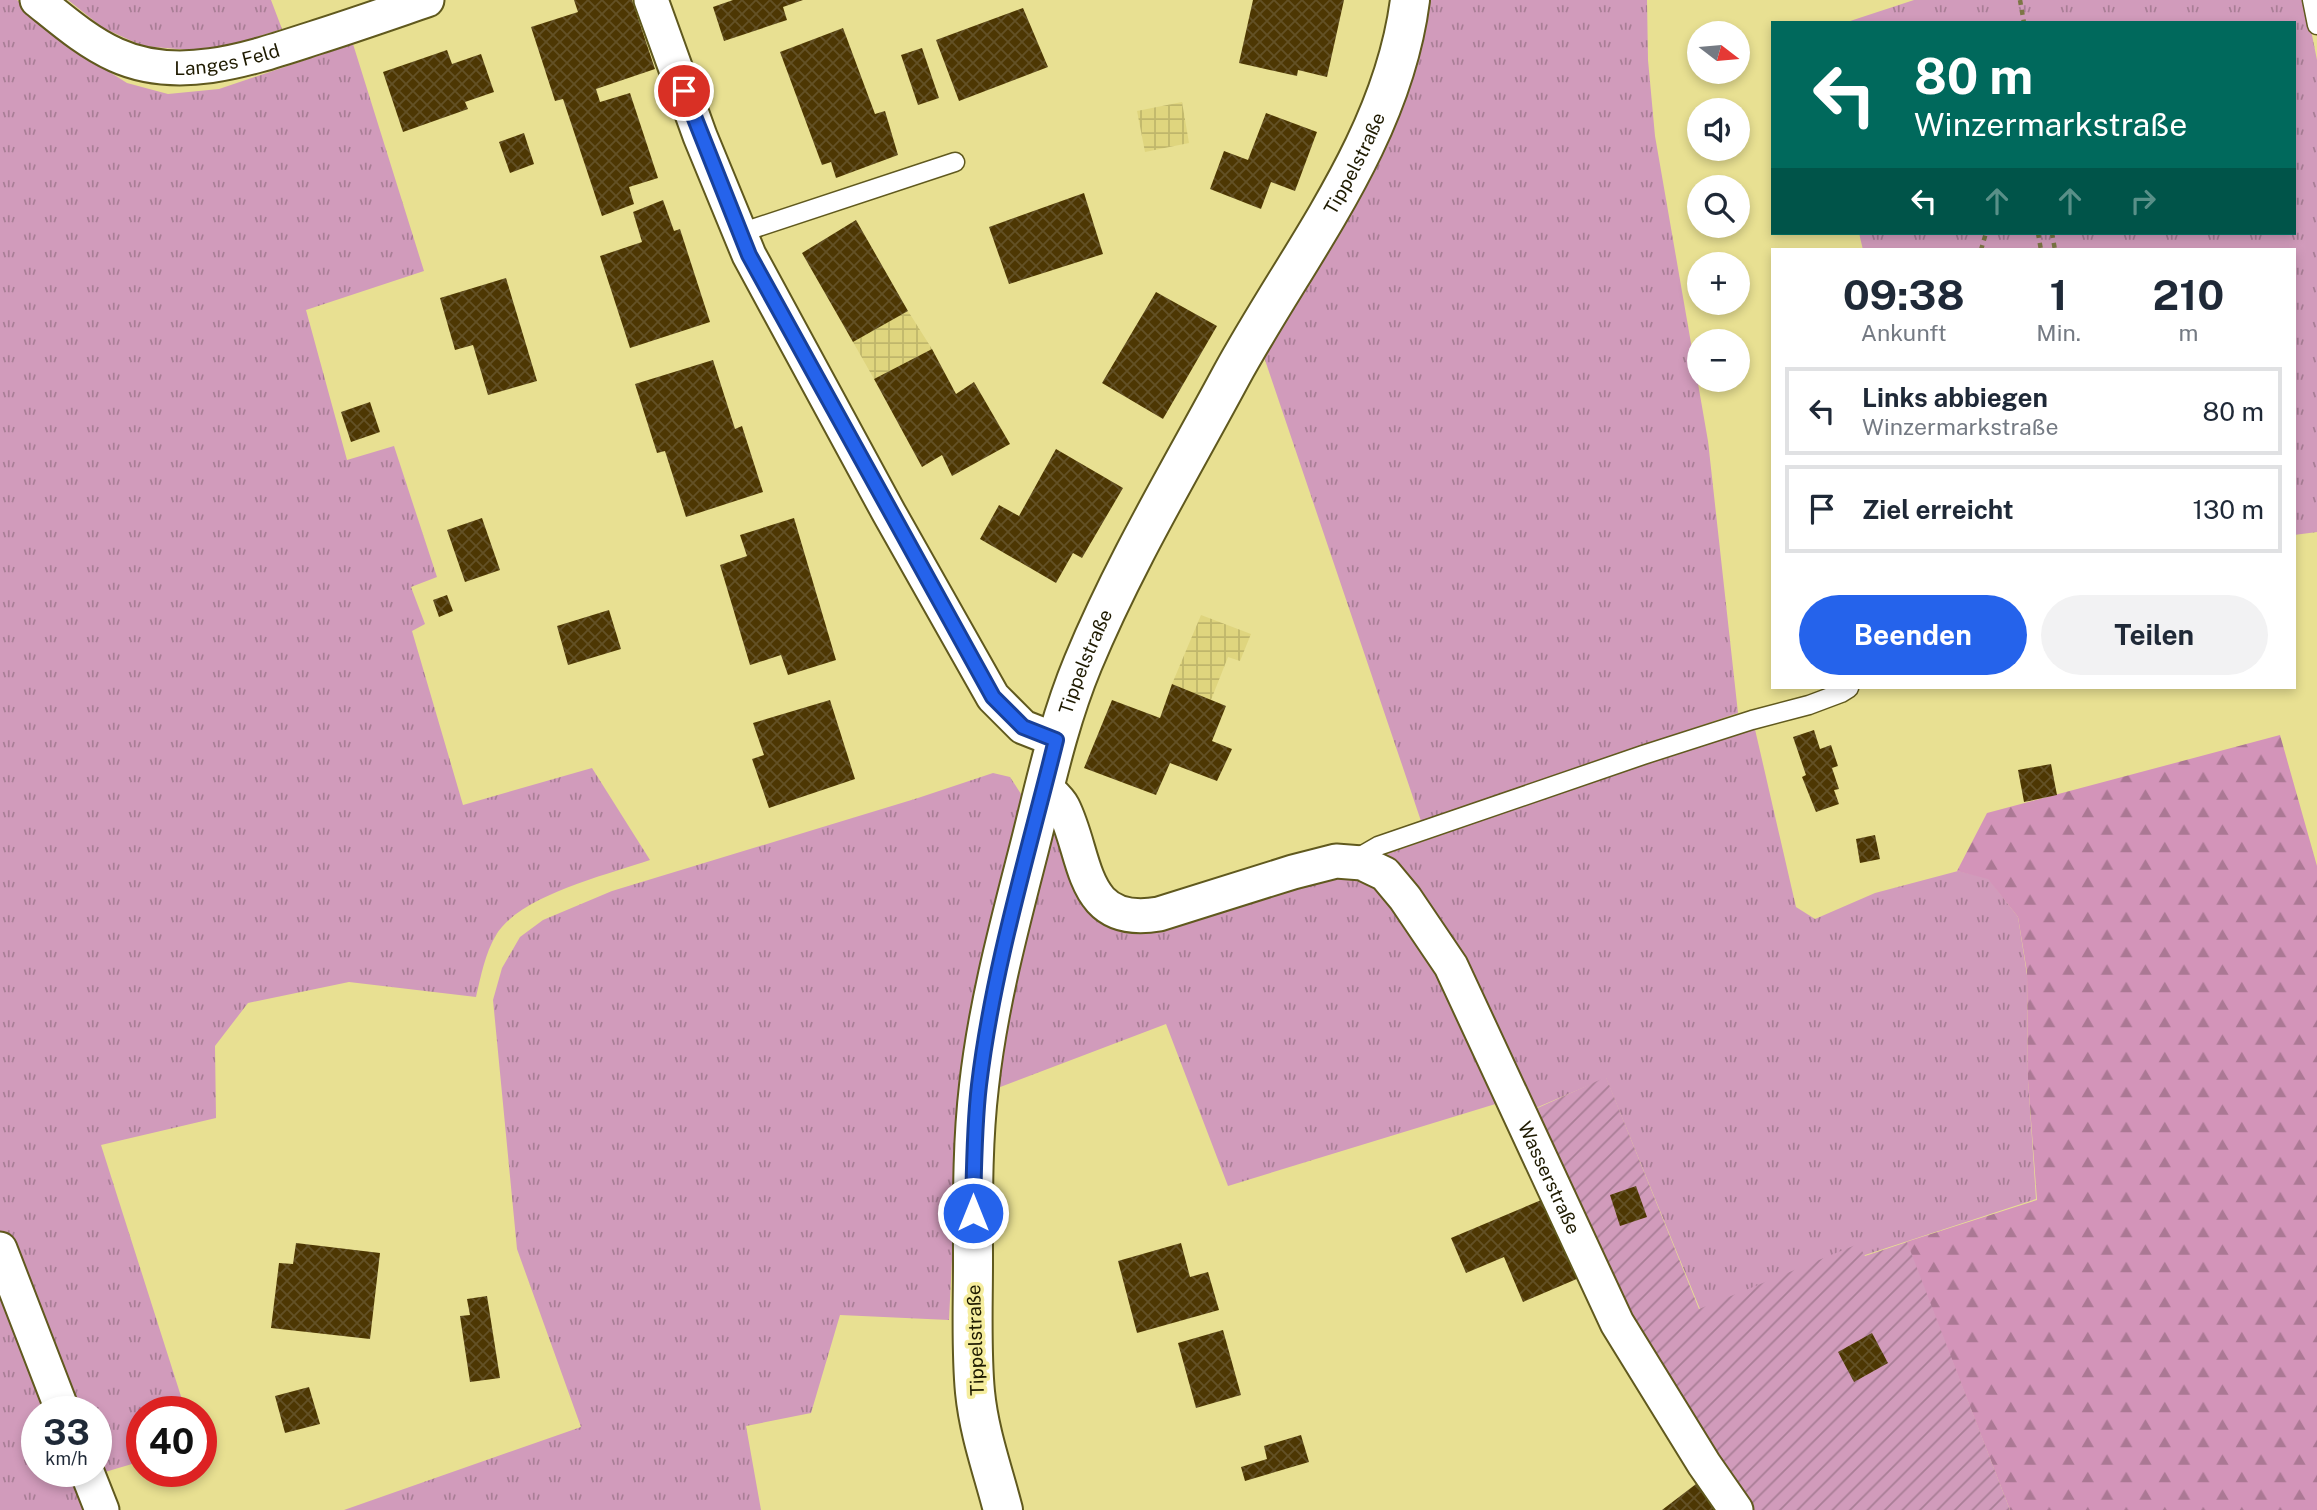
<!DOCTYPE html>
<html lang="de">
<head>
<meta charset="utf-8">
<style>
	body { margin:0; font-family:"Public Sans",sans-serif; background:#f2f2f3; color:#1f2937; height:100vh; display:flex; flex-direction:column; font-size:26px; white-space:nowrap }
	* { box-sizing:border-box; margin:0 }
	p { font-size:23px; color:#747a83 }
	.icon { flex:none; width:38px; height:38px; fill:none; stroke:currentColor; stroke-width:2; stroke-linecap:round; stroke-linejoin:round }
	.map { position:relative; flex:1; overflow:hidden }
	.side { position:absolute; left:1771px; top:248px; width:525px; height:441px; display:flex; flex-direction:column; background:#fff; border-radius:0px; box-shadow:0 4px 10px #0003 }
	.side>* { flex:none }
	.guide { position:absolute; left:1771px; top:21px; width:525px; height:214px; border-radius:0px; box-shadow:0 4px 10px #0003; background:#00695c; color:#fff; overflow:hidden }
	.needle { width:46px; rotate:106deg }
	.fabs { position:absolute; left:1687px; top:21px; display:grid; gap:14px }
	.fabs a { display:grid; place-items:center; width:63px; height:63px; border-radius:50%; background:#fff; box-shadow:0 4px 10px #0003; font-size:35px }
	.speed { position:absolute; left:21px; top:1396px; display:flex; gap:14px; font-size:35px; font-weight:700; text-align:center }
	.speed>* { display:grid; place-content:center; width:91px; height:91px; border-radius:50%; background:#fff; box-shadow:0 4px 10px #0003; line-height:1 }
	.speed small { font-size:18px; font-weight:400 }
	.speed .limit { border:10px solid #d22; background:#fff; color:#111 }
	.pin { position:absolute; display:grid; place-items:center; width:60px; height:60px; color:#fff; margin:-30px; border:4px solid #fff; border-radius:50%; box-shadow:0 2px 7px #0007 }
	.me { position:absolute; width:77px; margin:-38px; rotate:0deg; stroke-linejoin:round; filter:drop-shadow(0 0 5px #0008) }
	.turn { display:flex; align-items:center; gap:24px; height:147px; padding:0 28px; font-size:32px }
	.turn .icon { width:91px; height:91px; stroke-width:2.5 }
	.turn b { display:block; font-size:49px; line-height:60px }
	.lanes { display:flex; align-items:center; height:66px; padding:0 28px; background:#0003; justify-content:center; gap:35px; direction:ltr }
	.lanes .off { opacity:.35 }
	.eta { display:flex; justify-content:space-evenly; align-items:center; height:119px; text-align:center }
	.eta b { font-size:42px; font-weight:700; line-height:49px }
	.cta { display:flex; gap:14px; margin-top:auto; padding:14px 28px }
	.cta a { flex:1; height:80px; border-radius:42px; background:#2563eb; color:#fff; font-size:28px; font-weight:700; line-height:80px; text-align:center }
	.cta a+a { background:#f2f2f3; color:#1f2937 }
	ul { padding:0; list-style:none }
	li { display:flex; align-items:center; gap:21px; height:88px; margin:0 14px 10px; padding:0 14px; border:4px solid #e0e1e3; border-radius:0px }
	li div { flex:1 }
	li b { display:block; font-size:26px }
	li em { font-style:normal }
	.map>svg:first-child { display:block }
	.industrial { fill:url(#industrial-grid) }
	.grass { fill:url(#grass-tufts) }
	.forest { fill:url(#forest-firs) }
	.garden { fill:url(#garden-furrows) }
	.building { fill:url(#building-cross-hatch) }
	.lines { fill:none; stroke-linecap:round; stroke-linejoin:round }
	.lane-casing { stroke:#60591e; stroke-width:21 }
	.street-casing { stroke:#60591e; stroke-width:37 }
	.secondary-casing { stroke:#60591e; stroke-width:42 }
	.path { stroke:#7c7644; stroke-width:4.5; stroke-dasharray:5 5; stroke-linecap:butt }
	.lane { stroke:#fff; stroke-width:18 }
	.street { stroke:#fff; stroke-width:33 }
	.secondary { stroke:#fff; stroke-width:38 }
	.route-casing { stroke:#184099; stroke-width:18 }
	.route { stroke:#2563eb; stroke-width:12 }
	.labels { text-anchor:middle; stroke-width:7; stroke-linejoin:round; paint-order:stroke }
	.street-label { font-size:19px; fill:#1e1a00; stroke:#f5ed9e }
</style>
</head>
<body>
<div class="map">
<svg width="2317" height="1510" viewBox="0 0 2317 1510">
	<defs>
		<pattern id="industrial-grid" width="8" height="8" patternUnits="userSpaceOnUse" patternTransform="scale(1.75)"><rect width="8" height="8" fill="#dfd57e"/><path d="M0 4h8M4 0v8" fill="none" stroke="#bfb66b"/></pattern>
		<pattern id="grass-tufts" width="24" height="20" patternUnits="userSpaceOnUse" patternTransform="scale(1.75)"><rect width="24" height="20" fill="#d19bbb"/><path d="M3 7l-1-3M5 7V3M7 7l1-3M15 17l-1-3M17 17v-4M19 17l1-3" fill="none" stroke="#a97e96"/></pattern>
		<pattern id="forest-firs" width="22" height="20" patternUnits="userSpaceOnUse" patternTransform="scale(1.75)"><rect width="22" height="20" fill="#d394b9"/><path d="M5 1l3.5 6h-7zM16 11l3.5 6h-7z" fill="#ab7894"/></pattern>
		<pattern id="garden-furrows" width="10" height="10" patternUnits="userSpaceOnUse" patternTransform="scale(1.75)"><rect width="10" height="10" fill="#d19bbb"/><path d="M-1 1l2-2M0 10L10 0M9 11l2-2" fill="none" stroke="#a97e96"/></pattern>
		<pattern id="building-cross-hatch" width="8" height="8" patternUnits="userSpaceOnUse" patternTransform="scale(1.75)"><rect width="8" height="8" fill="#4d3703"/><path d="M0 0l8 8M0 8l8-8" fill="none" stroke="#635126"/></pattern>
	</defs>
	<rect width="100%" height="100%" fill="#e8e092"/>
	<path class="industrial" d="M1182,102L1189,143L1145,152L1137,111Z
		M908,311L932,349L874,379L853,342Z
		M1201,615L1251,634L1240,661L1228,657L1211,700L1172,684Z"/>
	<path class="grass" d="M0,0H17L89,59L127,83L168,94L219,89L353,44L424,271L306,310L347,460L394,446L437,577L411,587L425,624L412,631L463,805L592,768L650,860C607,875 520,895 496,935C485,954 481,975 476,997L349,982L248,1003L215,1046L216,1118L101,1145L186,1412H142V1461L95,1475L96,1412H70L0,1231Z
		M68,0H271L282,29L223,48L188,50L143,46L103,28Z
		M1421,0H1647L1648,60L1655,136L1708,441L1738,713L1421,821L1264,357L1287,318Z
		M1914,0H2305L2317,60V532L2294,535V250H1863L1859,233H2294V23H1844Z
		M1754,725L1796,907L1815,919L1875,893L1958,871L1988,878L2018,917L2027,975L2028,1078L2036,1199L1700,1309L1606,1078L1531,1110L1417,888L1387,854Z
		M993,773L1010,777L1021,794L1022,804L959,1118L949,1320L840,1315L811,1413L746,1426L761,1510H344L581,1427L517,1249L493,1000L502,968L520,937L543,920L612,891L918,798Z
		M1054,826L1095,912L1333,873L1361,877L1396,903L1443,972L1502,1102L1228,1186L1166,1024L995,1089L1005,1016Z
		M0,1265L59,1412H37V1472H82L98,1510H0Z"/>
	<path class="forest" d="M2280,735L2317,866V1510H2010L1906,1242L2037,1200L2028,1080L2027,972L2018,917L1988,879L1957,871L1987,813Z"/>
	<path class="garden" d="M1606,1077L1699,1309L1858,1244L1865,1256L1907,1242L2010,1510H1748L1635,1330L1531,1111Z"/>
	<path class="building" d="M574,0H632L655,69L596,89L600,102L630,93L658,178L629,187L634,204L602,216L563,99L555,101L531,27L578,12Z
		M733,0H803L783,7L787,20L724,41L713,7Z
		M1253,0H1344L1327,77L1298,70L1297,76L1239,63Z
		M1023,8L1048,67L959,101L936,40Z
		M843,28L875,114L885,111L898,155L836,178L831,162L822,165L780,52Z
		M922,48L939,98L918,105L901,55Z
		M447,50L452,64L481,54L494,92L465,102L468,109L403,132L383,72Z
		M1266,113L1317,132L1295,191L1271,182L1261,209L1210,189L1224,151L1248,160Z
		M524,133L534,164L510,173L499,142Z
		M1084,193L1103,254L1009,284L989,227Z
		M663,200L674,231L680,229L710,322L630,348L600,256L642,242L633,212Z
		M856,220L908,311L853,342L802,253Z
		M506,278L537,381L488,395L473,345L455,350L440,298Z
		M1156,292L1217,326L1163,419L1102,383Z
		M932,349L956,394L974,382L1010,444L952,476L942,455L922,467L874,379Z
		M713,360L735,429L742,426L763,492L686,517L665,451L657,453L635,384Z
		M370,402L380,432L351,442L341,412Z
		M1056,449L1123,488L1082,558L1073,553L1056,583L980,539L999,505L1019,516Z
		M482,518L500,570L465,582L447,530Z
		M794,518L836,660L788,675L781,655L750,665L720,565L747,556L740,535Z
		M447,595L453,611L439,617L433,600Z
		M609,610L621,649L568,665L557,626Z
		M1172,684L1226,706L1212,741L1232,749L1217,781L1170,763L1156,795L1084,768L1112,700L1160,718Z
		M830,700L855,779L769,808L752,759L764,755L753,723Z
		M1814,730L1820,749L1831,745L1838,766L1832,768L1839,789L1834,790L1839,804L1816,812L1802,777L1806,775L1793,737Z
		M2051,764L2057,795L2024,802L2018,770Z
		M1875,835L1880,859L1860,863L1856,839Z
		M1636,1186L1647,1217L1620,1226L1610,1195Z
		M1546,1198L1579,1278L1523,1302L1504,1257L1466,1273L1451,1238Z
		M296,1243L380,1253L370,1339L271,1328L279,1263L293,1264Z
		M1181,1243L1190,1277L1208,1272L1219,1310L1137,1333L1118,1261Z
		M487,1296L500,1378L470,1382L460,1316L470,1315L467,1299Z
		M1223,1330L1241,1395L1196,1408L1178,1343Z
		M1872,1333L1888,1363L1854,1382L1838,1352Z
		M309,1387L320,1424L285,1433L275,1396Z
		M1301,1435L1309,1462L1245,1481L1241,1467L1267,1459L1264,1446Z
		M1696,1484L1716,1510H1662Z"/>
	<g class="lines">
		<defs>
			<path id="lane" d="M2312,0L2317,25
				M740,233L955,162
				M1352,861L1378,846L1643,755L1752,720L1809,705L1841,693L1849,688"/>
			<g id="street">
				<path id="s1" d="M37,0C62,20 87,42 116,55C180,84 252,58 314,38C352,26 389,13 427,0"/>
				<path d="M651,0L700,136L749,255L889,513L993,697L1023,727L1056,740"/>
				<path id="s2" d="M1045,787C1051,793 1059,799 1063,807C1088,857 1079,928 1159,914L1293,872L1336,861L1362,863L1385,874L1405,898L1451,966L1617,1323L1704,1464L1736,1510"/>
				<path d="M0,1249L63,1412"/>
				<path d="M87,1472L102,1510"/>
			</g>
			<g id="secondary">
				<path id="s3" d="M1003,1510C993,1471 979,1433 975,1392C971,1350 973,1306 973,1263C973,1204 972,1145 979,1086C988,1005 1009,927 1029,849C1045,786 1058,723 1083,663C1124,564 1180,471 1231,376C1297,255 1392,141 1410,0"/>
			</g>
		</defs>
		<use href="#lane" class="lane-casing"/>
		<use href="#street" class="street-casing"/>
		<use href="#secondary" class="secondary-casing"/>
		<path class="path" d="M2020,0L2024,23
			M2038,233L2041,250
			M2052,233L2055,250
			M1981,250L1986,233"/>
		<use href="#lane" class="lane"/>
		<use href="#street" class="street"/>
		<use href="#secondary" class="secondary"/>
	</g>
	<g class="lines">
		<defs>
			<path id="route" d="M684,91L749,255L993,697L1023,727L1056,740C1028,854 993,968 979,1085C974,1127 974,1170 973,1213"/>
		</defs>
		<use href="#route" class="route-casing"/>
		<use href="#route" class="route"/>
	</g>
	<g class="labels">
		<g class="street-label">
			<text dy="7" stroke="none"><textPath href="#s1" startOffset="210">Langes Feld</textPath></text>
			<text dy="7" stroke="none"><textPath href="#s3" startOffset="1433">Tippelstraße</textPath></text>
			<text dy="7" stroke="none"><textPath href="#s3" startOffset="866">Tippelstraße</textPath></text>
			<text dy="7" stroke="none"><textPath href="#s2" startOffset="774">Wasserstraße</textPath></text>
			<text transform="translate(975 1340) rotate(-92)" y="7">Tippelstraße</text>
		</g>
	</g>
</svg>
<div class="fabs">
<a><svg class="needle" viewBox="-14 -14 28 28"><path d="M0-13l5 13h-10z" fill="#e53935"/><path d="M0 13l5-13h-10z" fill="#747a83"/></svg></a>
<a><svg class="icon" aria-label="sound" viewBox="0 0 24 24"><path d="M4 9h4l5-4v14l-5-4H4zM17 9q2 3 0 6"/></svg></a>
<a><svg class="icon" aria-label="search" viewBox="0 0 24 24"><circle cx="10" cy="10" r="6"/><path d="M15 15l6 6"/></svg></a>
<a>+</a>
<a>−</a>
</div>
<div class="speed"><div>33<small>km/h</small></div><div class="limit">40</div></div>
<div class="pin" style="left:684px;top:91px;background:#d93025"><svg class="icon" aria-label="arrive" viewBox="0 0 24 24"><path d="M6 21V4h12l-3 4 3 4H6"/></svg></div>
<svg class="me" style="left:973px;top:1213px" viewBox="-20 -20 40 40"><circle r="17" fill="#2563eb" stroke="#fff" stroke-width="3"/><path d="M0-11L8 9 0 5-8 9z" fill="#fff"/></svg>
<div class="guide">
<div class="turn"><svg class="icon" aria-label="left" viewBox="0 0 24 24"><path d="M17 20v-9H6M10 6l-5 5 5 5"/></svg><div><b>80 m</b>Winzermarkstraße</div></div>
<div class="lanes"><svg class="icon" aria-label="left" viewBox="0 0 24 24"><path d="M17 20v-9H6M10 6l-5 5 5 5"/></svg><svg class="icon off" aria-label="ahead" viewBox="0 0 24 24"><path d="M12 20V5M6 11l6-6 6 6"/></svg><svg class="icon off" aria-label="ahead" viewBox="0 0 24 24"><path d="M12 20V5M6 11l6-6 6 6"/></svg><svg class="icon off" aria-label="right" viewBox="0 0 24 24"><path d="M7 20v-9h11M14 6l5 5-5 5"/></svg></div>
</div>
<section class="side">
<div class="eta">
<div><b>09:38</b><p>Ankunft</p></div>
<div><b>1</b><p>Min.</p></div>
<div><b>210</b><p>m</p></div>
</div>
<ul>
<li><svg class="icon" aria-label="left" viewBox="0 0 24 24"><path d="M17 20v-9H6M10 6l-5 5 5 5"/></svg><div><b>Links abbiegen</b><p>Winzermarkstraße</p></div><em>80 m</em></li>
<li><svg class="icon" aria-label="arrive" viewBox="0 0 24 24"><path d="M6 21V4h12l-3 4 3 4H6"/></svg><div><b>Ziel erreicht</b></div><em>130 m</em></li>
</ul>
<div class="cta"><a>Beenden</a><a>Teilen</a></div>
</section>
</div>
</body>
</html>
